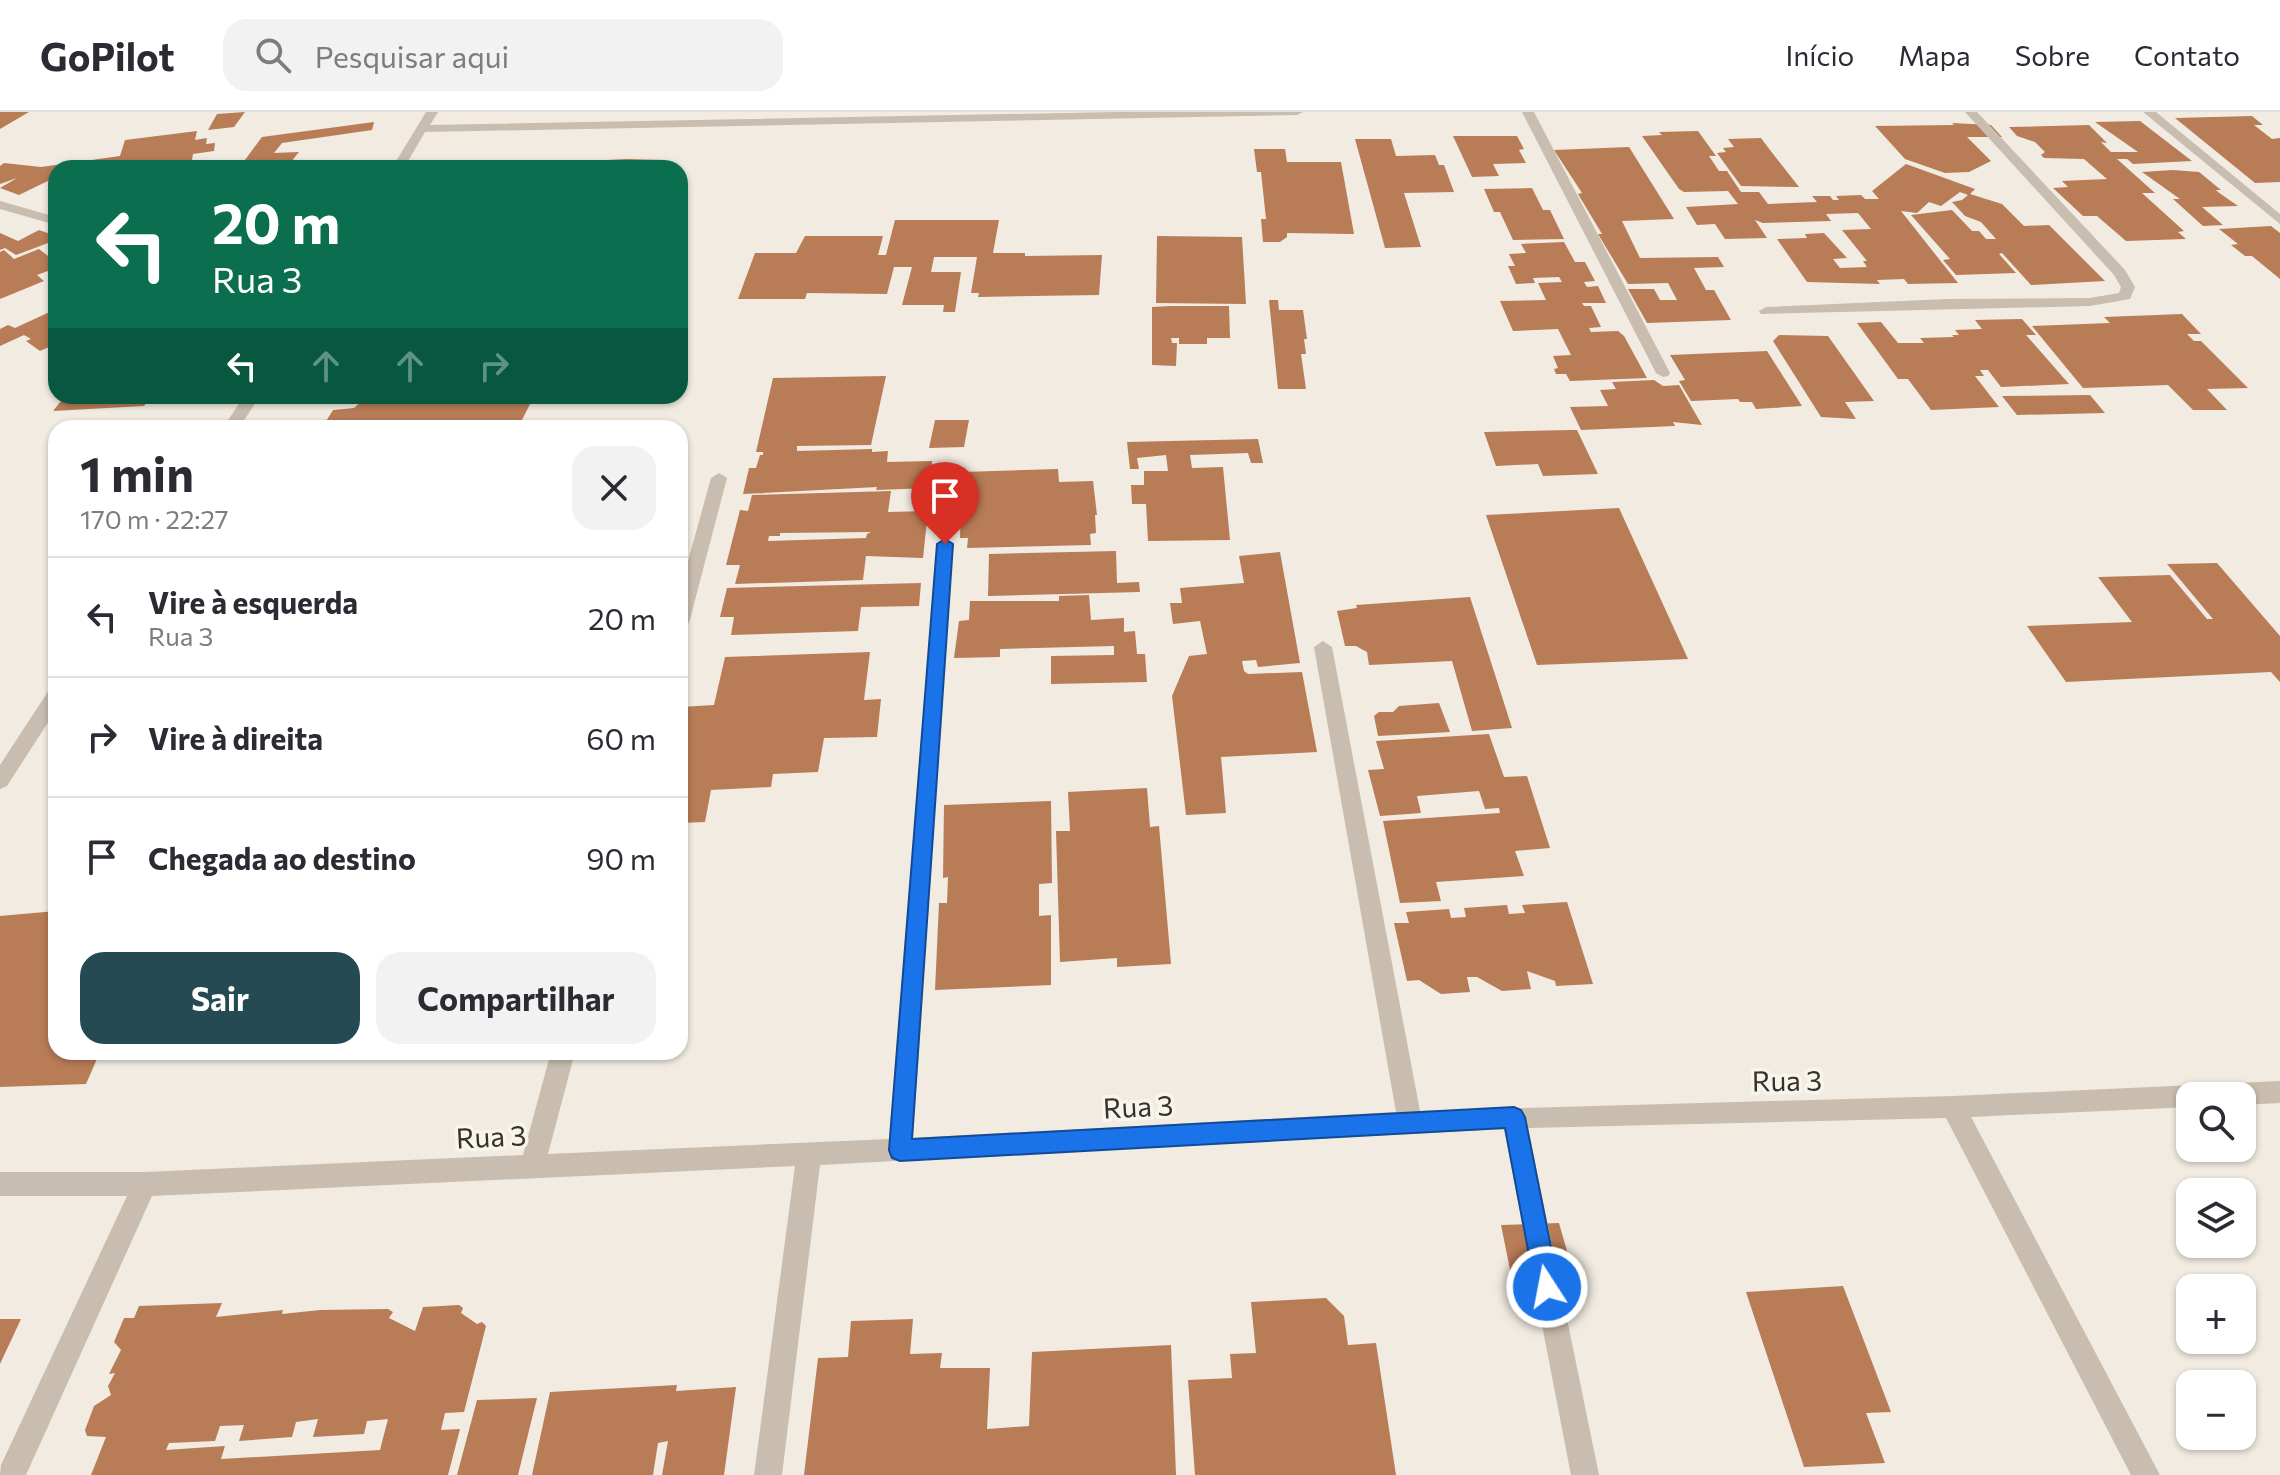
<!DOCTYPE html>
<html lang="pt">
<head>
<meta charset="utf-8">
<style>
	body { margin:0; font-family:Commissioner,sans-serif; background:#f2f2f3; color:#2b2b33; height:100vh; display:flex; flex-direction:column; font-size:30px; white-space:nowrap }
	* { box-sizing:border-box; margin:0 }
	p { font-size:26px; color:#7c7c81 }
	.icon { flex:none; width:44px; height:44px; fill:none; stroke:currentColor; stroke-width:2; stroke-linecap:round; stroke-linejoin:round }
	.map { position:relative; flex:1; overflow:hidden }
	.drawer { position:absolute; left:48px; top:308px; width:640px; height:640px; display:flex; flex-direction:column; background:#fff; border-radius:24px; box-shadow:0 2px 6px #0004 }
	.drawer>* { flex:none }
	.guide { position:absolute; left:48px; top:48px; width:640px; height:244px; border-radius:24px; box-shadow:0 2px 6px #0004; background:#0b6e4f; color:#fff; overflow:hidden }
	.fabs { position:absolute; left:2176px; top:970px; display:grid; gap:16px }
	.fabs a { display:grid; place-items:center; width:80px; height:80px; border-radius:16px; background:#fff; box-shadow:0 2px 6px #0004; font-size:40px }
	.pin { position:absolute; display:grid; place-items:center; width:68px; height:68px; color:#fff; margin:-82px -34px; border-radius:50% 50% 50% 0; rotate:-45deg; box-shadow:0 0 8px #0007 }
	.pin .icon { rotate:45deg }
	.me { position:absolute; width:88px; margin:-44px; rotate:349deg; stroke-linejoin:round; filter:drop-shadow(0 0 6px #0008) }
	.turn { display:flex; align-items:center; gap:28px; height:168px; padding:0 32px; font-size:36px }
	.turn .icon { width:104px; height:104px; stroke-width:2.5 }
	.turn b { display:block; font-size:56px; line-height:68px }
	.lanes { display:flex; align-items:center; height:76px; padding:0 32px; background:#0003; justify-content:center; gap:40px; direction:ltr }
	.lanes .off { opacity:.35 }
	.round { display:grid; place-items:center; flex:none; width:84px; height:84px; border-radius:24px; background:#f2f2f3 }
	.head { display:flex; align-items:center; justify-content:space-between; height:136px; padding:0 32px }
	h1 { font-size:48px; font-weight:700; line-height:60px }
	.primary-button { display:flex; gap:16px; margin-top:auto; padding:16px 32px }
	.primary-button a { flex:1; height:92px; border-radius:24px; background:#254a54; color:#fff; font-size:32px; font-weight:700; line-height:92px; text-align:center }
	.primary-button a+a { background:#f2f2f3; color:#2b2b33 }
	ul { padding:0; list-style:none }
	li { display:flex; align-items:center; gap:24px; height:120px; padding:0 32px; border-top:2px solid #e1e1e2 }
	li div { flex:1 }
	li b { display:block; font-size:30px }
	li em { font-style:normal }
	header { display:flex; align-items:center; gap:48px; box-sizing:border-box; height:112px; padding:0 40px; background:#fff; border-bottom:2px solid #e1e1e2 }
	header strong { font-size:38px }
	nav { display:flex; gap:44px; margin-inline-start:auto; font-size:28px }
	.search { width:560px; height:72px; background:#f2f2f3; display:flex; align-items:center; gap:20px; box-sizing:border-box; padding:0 28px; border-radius:24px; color:#7c7c81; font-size:30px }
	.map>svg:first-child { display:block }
	.building { fill:#b87c57; fill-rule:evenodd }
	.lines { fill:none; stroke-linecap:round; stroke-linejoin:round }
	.minor { fill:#c8bdae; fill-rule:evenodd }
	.route { fill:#1a73e8; stroke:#114b97; stroke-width:2 }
	.labels { text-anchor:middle; stroke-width:7; stroke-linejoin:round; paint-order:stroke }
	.near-street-label { font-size:28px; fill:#37312b; stroke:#f8f5ed }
</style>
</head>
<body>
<header>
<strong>GoPilot</strong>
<div class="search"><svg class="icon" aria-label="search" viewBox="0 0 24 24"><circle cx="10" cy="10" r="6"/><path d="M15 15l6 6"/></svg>Pesquisar aqui</div>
<nav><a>Início</a><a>Mapa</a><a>Sobre</a><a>Contato</a></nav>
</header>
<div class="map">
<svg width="2280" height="1363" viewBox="0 0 2280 1363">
	<rect width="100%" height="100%" fill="#f1ebe1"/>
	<path class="building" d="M0,0H29L0,17Z
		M245,0L234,15L208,18L217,2Z
		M2252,4L2263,13H2254L2272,27L2280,26V70L2255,71L2175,6Z
		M2140,9L2192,49L2133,52L2127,47H2117L2155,81H2142L2184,119L2178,120L2186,127L2126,129L2097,104H2083L2053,76L2068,75L2062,69L2107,67L2084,47L2044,46L2041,43L2045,40L2035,30L2017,24L2009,15L2089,13L2107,31L2101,30L2111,40H2138L2095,10Z
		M374,10L372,18L282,31L274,41L299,40L286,56H239L262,25Z
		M1952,11L1991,13L2002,25H1967L1991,49L1969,60L1945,61L1905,47L1875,14L1954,13Z
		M197,19L195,28L207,26L206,32L215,31L214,39L193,42L191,54L56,56V65L19,83L0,76L17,66L0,72V54L4,51L41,55L120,44L125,28Z
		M1698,19L1716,44H1709L1719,59H1727L1741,80H1759L1768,92L1817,90L1812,84H1830L1833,88H1839L1836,84L1861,83L1865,87H1879L1872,79L1906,52L1975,77L1970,82L2002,92L2024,114L2049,113L2105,169L2031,173L2002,141L1999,142L2016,161L1956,163L1943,148L1950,147L1911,103L1952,98L1972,119H1979L1986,127H1996L1981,110L1965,104L1952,90L1962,88L1968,83L1960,80L1941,94L1929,90L1917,101L1901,99L1958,171L1908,172L1904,167L1877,168L1880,172L1807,170L1777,127L1807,126L1805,122L1824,121L1847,146L1833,147L1840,156L1867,155L1863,149H1867L1842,118L1871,117L1858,101L1826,102L1831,109L1763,111L1755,108L1767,126L1725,127L1715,112L1697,113L1686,95L1738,92L1728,79L1684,80L1679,77L1642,24L1662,23L1659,20Z
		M1453,24H1517L1524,37L1519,38L1526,51L1493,52L1499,64L1472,65Z
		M1761,26L1770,38L1799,75L1741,74L1717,41L1726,40L1723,36L1734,35L1728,27Z
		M1355,27H1391L1396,44L1435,43L1439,53H1444L1454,80L1404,81L1421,135L1385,136Z
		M1629,35L1674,107L1622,109L1640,146L1718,145L1724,155L1694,156L1706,178H1714L1731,208L1647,211L1628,177H1654L1660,188H1677L1668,171L1628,172L1598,122H1602L1578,82L1582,81L1554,38Z
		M1254,37H1285L1287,50H1341L1354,122L1287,121V125L1280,130H1263L1261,107H1266L1261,60H1257Z
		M626,47L665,48L662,56H587L590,49Z
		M2173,58L2199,60L2221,78H2216L2218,80L2238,94L2202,95L2223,113L2203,114L2173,87H2180L2142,60Z
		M1532,76L1543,98H1550L1564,127L1513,128L1500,100H1494L1484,77Z
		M895,108H999L993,141H1025V144L1102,143L1099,183L978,185L979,181H971L977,145H934L931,160H961L955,200H943L944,193H902L912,155H894L887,182L807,181L805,187H738L755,141H796L805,124H883L878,143H886Z
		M2271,114L2280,121V167L2252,144H2245L2231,133L2238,132L2219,117Z
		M39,118L56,124V128L16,143L5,136L0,138V121L18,129Z
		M1157,124L1242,125L1246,192L1156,191Z
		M1564,130L1575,150H1585L1595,169L1584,170L1587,175L1598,174L1606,191H1582L1584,194H1591L1601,215L1589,216L1591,220L1618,219L1624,224L1647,266L1570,269L1566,262H1556L1554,257L1558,256L1553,244L1571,243L1558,217L1513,219L1500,189L1546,188L1538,171L1562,170L1559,165L1533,166L1535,171L1516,172L1508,154H1515L1509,142L1526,141L1521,132Z
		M39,137L56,150V156L37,163L44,169L0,187V140L4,138L14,147Z
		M1269,188H1278L1279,198H1303L1307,227H1304L1306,242H1301L1306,277H1278Z
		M1171,194H1229L1230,226H1207V232H1179V226H1171L1172,231H1177L1176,254L1152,253V195Z
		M56,197V232L40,239L26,229L31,227L24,223L0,234V217L8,213L15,216Z
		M2182,202L2201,222H2187L2194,229H2201L2248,276L2207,277L2227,298H2193L2168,273L2083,276L2032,214L2110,211L2104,205Z
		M2022,207L2036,223H2026L2069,272L2001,275L1988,258H1980L1984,264H1975L1999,295L1931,298L1908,267H1898L1857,211L1881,210L1898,231H1924L1920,226L1954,225L1952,223H1959L1955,218L1982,217L1975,208Z
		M1779,223L1828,224L1874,289L1845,290L1856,307L1821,305L1773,229Z
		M1767,239L1802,294L1756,297L1752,290H1740L1738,287L1691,289L1679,269L1685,268L1670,243Z
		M886,264L871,333L797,334V339L872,337V340L888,339L887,350L932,349L930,376L876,378L877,375L743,382L749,356H756L760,343H763V340H756L773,266Z
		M1654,268L1663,274L1679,273L1702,313L1673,310L1675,314L1581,318L1570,295L1608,294L1600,278L1616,277L1612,270Z
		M2090,283L2105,301L2017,303L2002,284Z
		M65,284H152L144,294L53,299Z
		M367,284H534L518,316H322L333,298L354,296Z
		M935,308H969L964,335L929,336Z
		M1571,318H1577L1598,362L1543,364L1538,352L1496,354L1484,320Z
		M1258,327L1263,351H1251L1248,341L1190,343L1192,356L1223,355L1230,428L1148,429L1146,392H1132L1131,373H1144V359H1168L1166,343L1137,346L1139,357H1130L1127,330Z
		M1058,357L1059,370L1093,369L1097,403H1095L1096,421L1090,422L1091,433L967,436L968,426H960L962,360Z
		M891,379L888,400L928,399L923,446L866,444L863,468L735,472L740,453H726L740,398L748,399L752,383ZM871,420L867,422L866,426L768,429L769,424H780V421Z
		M1619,396L1688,547L1537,553L1486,403Z
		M1116,439L1117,471L1139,470L1140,480L988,484L989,442Z
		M1280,440L1300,551L1258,555L1256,548L1242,549L1244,559L1248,562L1302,560L1317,640L1221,645L1226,701L1186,703L1172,584L1189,544L1207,542L1200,509L1173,512L1170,491H1182L1180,476L1244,471L1239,444Z
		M2217,451L2280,524V570L2271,560L2066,570L2027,514L2132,510L2098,465L2170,463L2207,507H2213L2167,452Z
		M921,471L919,494L861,495L858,519L731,523L734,505H720L727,476Z
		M1089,483L1091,508L1124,506V520L1135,519L1137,542H1145L1147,570L1051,572V544L1114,543V534L1000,537V545L954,546L959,509L969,508L970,489H1059V484Z
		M1470,485L1490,547L1512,616L1472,619L1452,549L1369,553L1367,540L1356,534H1345L1337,499L1357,496L1356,493Z
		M870,540L864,588L881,587L877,625L824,626L818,660L773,662L771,675L711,678L705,710L680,711V595L714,593L725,545Z
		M1439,591L1450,620L1378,624L1374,604L1379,600H1393L1399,594Z
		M1489,622L1504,665L1527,664L1550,736L1515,739L1524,764L1436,770L1441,789L1400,791L1383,709L1500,701L1499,696L1485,697L1479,679L1417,684L1421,701L1380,704L1368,658L1384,657L1376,629Z
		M1147,676L1150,715L1159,714L1171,852L1117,855V846L1060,850L1056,719H1070L1068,680Z
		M1051,689L1052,771L1039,772V804L1051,803V873L935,878L939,791H947L948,765L943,766L944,693Z
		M1567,790L1593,872L1556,874L1555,869L1527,859L1531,877L1502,879L1477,865H1467L1470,880L1441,882L1419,868L1407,869L1394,811H1409L1406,800L1449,797L1451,806L1466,805L1464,796L1507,793L1509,802L1525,801L1522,793Z
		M56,799V940H100L86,972L0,975V804Z
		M1559,1111L1574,1164L1512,1167L1501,1113Z
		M1843,1174L1891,1300L1866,1301L1885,1351L1804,1355L1746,1180Z
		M1326,1186L1344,1204L1348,1233L1376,1231L1396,1363H1195L1188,1268L1232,1266L1230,1242L1256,1241L1251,1190Z
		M222,1191L216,1205L283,1198L282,1202L320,1198L388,1197L393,1200L389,1206L415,1219L423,1195L459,1193L463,1196L461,1201L477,1212L482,1210L486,1214L464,1300L445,1301L441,1318L460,1317L448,1363H91L106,1325L87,1324L85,1318L94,1294L111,1283L108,1274L115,1261L109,1262L121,1238L114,1230L124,1206H134L139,1194ZM318,1307L313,1325L364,1322L367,1309L388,1307L380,1338L221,1347L225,1334L166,1338L169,1331L215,1329L220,1314L244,1313L239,1329L292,1325L296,1310Z
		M0,1207H21L0,1252Z
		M913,1207L910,1242L942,1241L940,1256H990L987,1317L1029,1314L1032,1240L1171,1233L1176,1363H804L818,1246L848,1245L851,1209Z
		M677,1273L676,1279L736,1275L724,1363H662L668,1329L658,1331L653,1363H532L550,1280Z
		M537,1286L518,1363H457L477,1288Z"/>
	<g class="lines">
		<path class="minor" d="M426,0H438L430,13L1117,0H1303L1297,3L425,20L404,56H392Z
			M1522,0H1534L1670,261L1668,264L1663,265L1656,261Z
			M1965,0H1977L2125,158L2135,175L2130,187L2090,194L1761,202L1759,199L1766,195L1947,187L2090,186L2119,181L2121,175L2114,163Z
			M2143,0H2156L2280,102V112Z
			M0,89L56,105V113L0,97Z
			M244,284H260L239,316H223Z
			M719,361L727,366L689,511L680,517V478L711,366Z
			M945,426L953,432L913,1026L1396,1000L1314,535L1323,529L1332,535L1420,999L1953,984L2280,969V991L2242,993V984H2190V995L1971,1005L2160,1363H2131L1946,1006L1528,1016L1599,1363H1571L1504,1017L820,1053L782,1363H754L795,1054L152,1084L26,1363H0L1,1353L127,1084H0V1060H145L523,1043L551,940H575L548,1042L889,1027L937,432Z
			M56,576V598L7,674L0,677V653L49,578Z"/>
	</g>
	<path class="route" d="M945,427L953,432L912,1027L1514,995L1521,998L1525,1005L1559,1175L1556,1183L1547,1187L1539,1183L1535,1175L1505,1016L900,1049L892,1046L889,1038L937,432Z"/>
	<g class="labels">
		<g class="near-street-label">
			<text transform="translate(1787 969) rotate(-1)" y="10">Rua 3</text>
			<text transform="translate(1138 995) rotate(-3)" y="10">Rua 3</text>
			<text transform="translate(491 1025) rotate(-3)" y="10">Rua 3</text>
		</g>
	</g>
</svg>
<div class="fabs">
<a><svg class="icon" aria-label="search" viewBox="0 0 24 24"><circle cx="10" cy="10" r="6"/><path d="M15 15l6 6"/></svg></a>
<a><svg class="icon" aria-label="layers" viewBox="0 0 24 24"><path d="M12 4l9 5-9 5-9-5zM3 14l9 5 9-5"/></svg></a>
<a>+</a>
<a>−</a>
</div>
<div class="pin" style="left:945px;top:432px;background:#d93025"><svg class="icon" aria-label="arrive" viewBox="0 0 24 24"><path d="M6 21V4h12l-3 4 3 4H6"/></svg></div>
<svg class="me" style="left:1547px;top:1175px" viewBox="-20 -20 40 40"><circle r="17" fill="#1a73e8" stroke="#fff" stroke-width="3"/><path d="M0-11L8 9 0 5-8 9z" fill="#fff"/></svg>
<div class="guide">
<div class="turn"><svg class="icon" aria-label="left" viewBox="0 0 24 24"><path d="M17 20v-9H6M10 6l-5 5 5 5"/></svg><div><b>20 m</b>Rua 3</div></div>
<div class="lanes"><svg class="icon" aria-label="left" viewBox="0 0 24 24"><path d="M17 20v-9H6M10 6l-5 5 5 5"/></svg><svg class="icon off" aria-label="ahead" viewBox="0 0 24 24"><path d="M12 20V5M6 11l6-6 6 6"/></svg><svg class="icon off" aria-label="ahead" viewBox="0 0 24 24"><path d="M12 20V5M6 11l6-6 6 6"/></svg><svg class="icon off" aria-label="right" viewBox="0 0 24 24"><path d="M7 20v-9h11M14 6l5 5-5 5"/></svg></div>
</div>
<section class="drawer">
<div class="head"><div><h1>1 min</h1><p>170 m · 22:27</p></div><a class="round"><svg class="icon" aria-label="close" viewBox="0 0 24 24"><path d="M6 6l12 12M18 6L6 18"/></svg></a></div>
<ul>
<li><svg class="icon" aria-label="left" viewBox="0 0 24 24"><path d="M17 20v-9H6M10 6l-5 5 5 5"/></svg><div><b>Vire à esquerda</b><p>Rua 3</p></div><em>20 m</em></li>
<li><svg class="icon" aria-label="right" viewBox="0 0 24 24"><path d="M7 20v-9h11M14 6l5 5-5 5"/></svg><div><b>Vire à direita</b></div><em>60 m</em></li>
<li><svg class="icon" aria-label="arrive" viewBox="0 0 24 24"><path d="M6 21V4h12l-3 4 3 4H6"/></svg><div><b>Chegada ao destino</b></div><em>90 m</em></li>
</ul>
<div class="primary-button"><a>Sair</a><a>Compartilhar</a></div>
</section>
</div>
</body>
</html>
